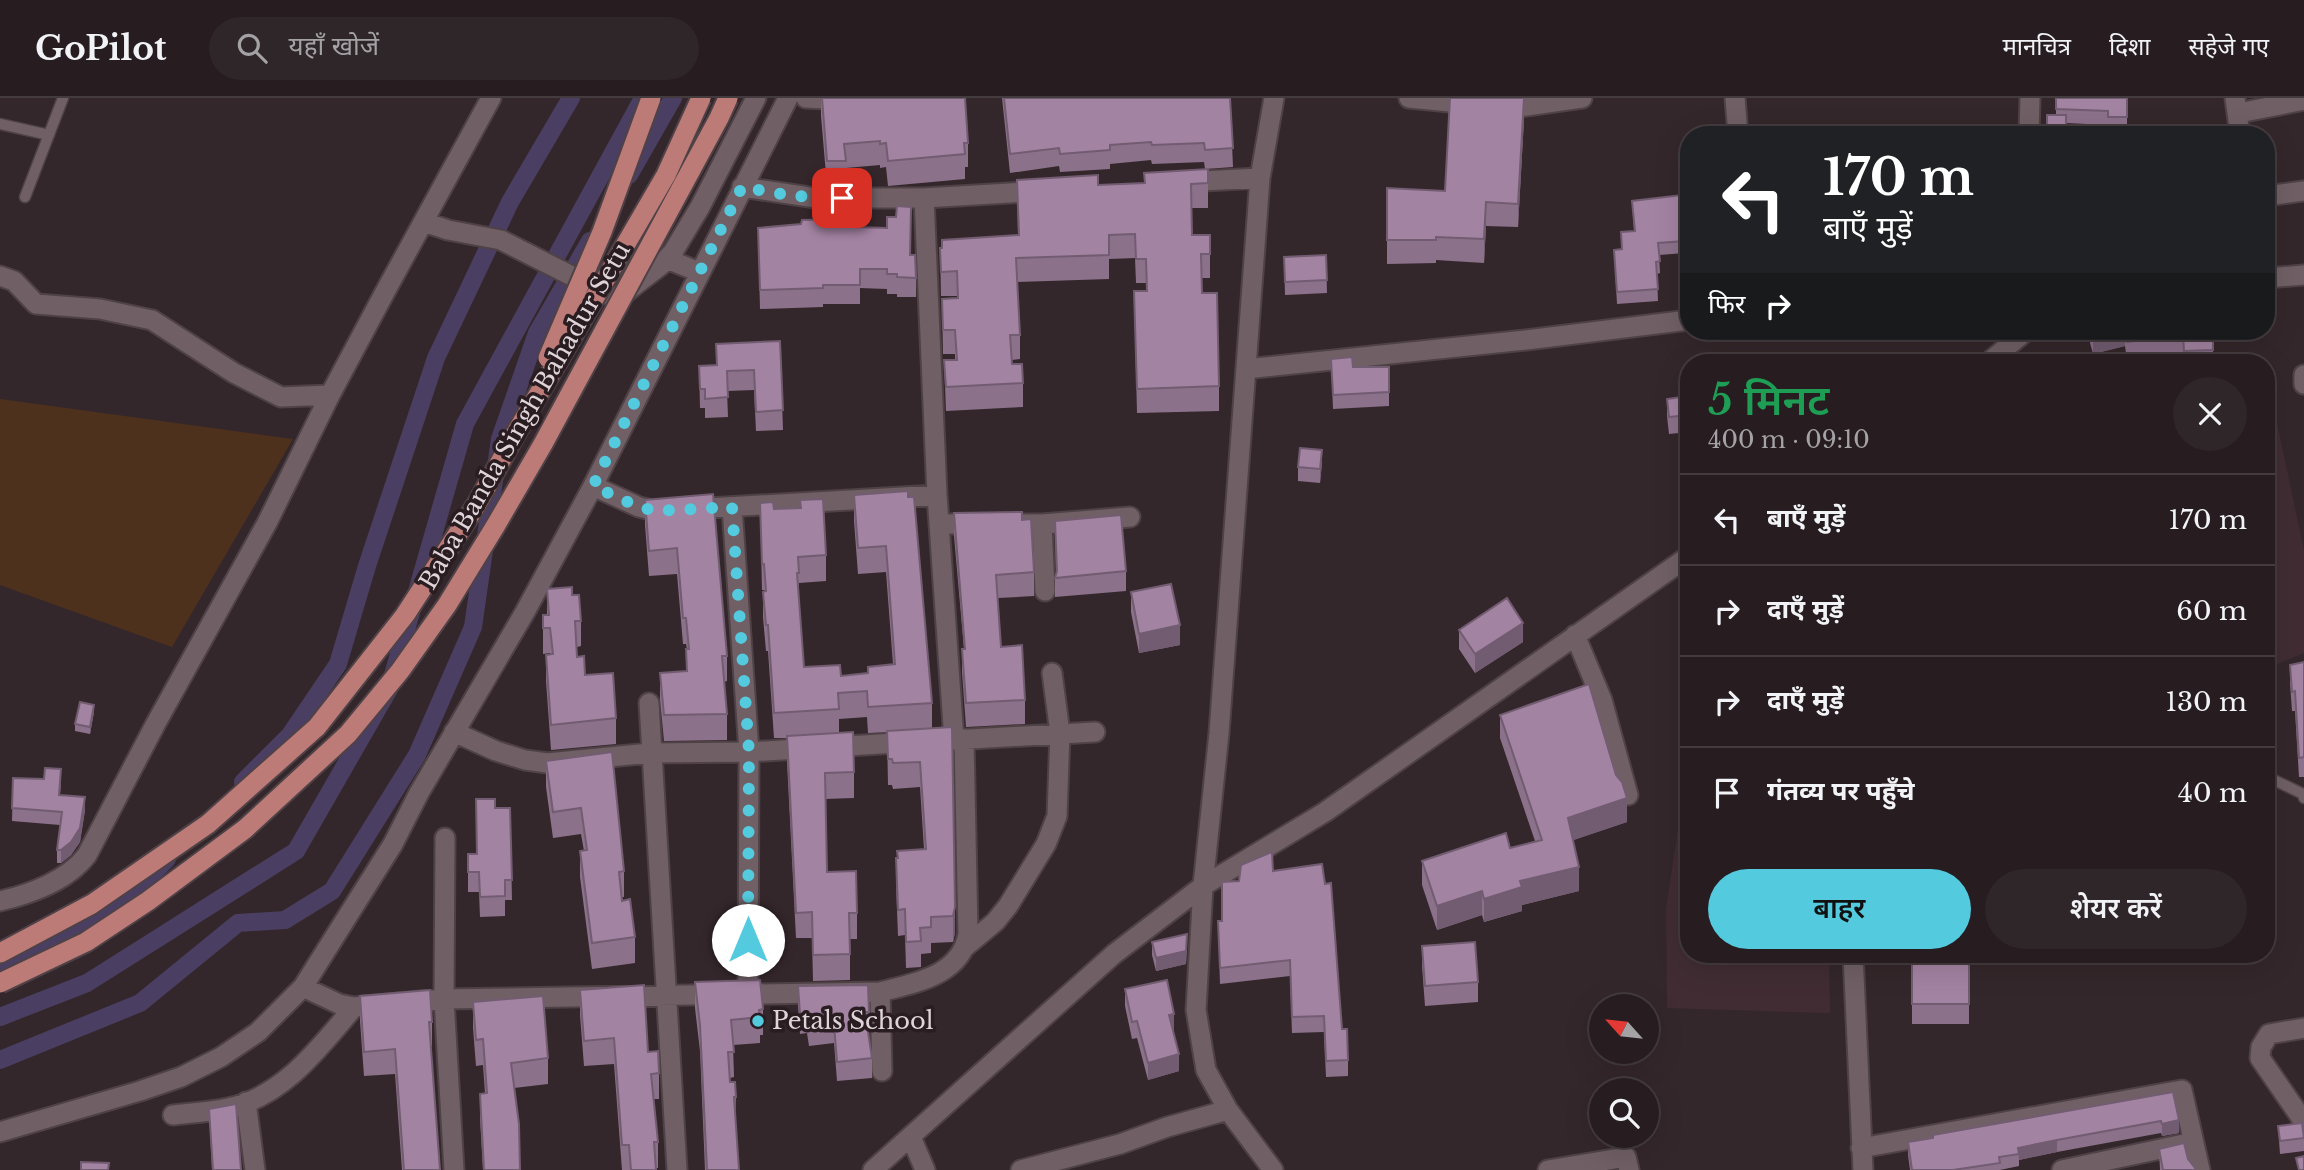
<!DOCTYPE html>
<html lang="hi">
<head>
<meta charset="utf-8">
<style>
	body { margin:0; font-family:"Libre Baskerville","Noto Sans Devanagari",serif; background:#2f2629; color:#f1f3f6; height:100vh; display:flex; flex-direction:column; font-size:26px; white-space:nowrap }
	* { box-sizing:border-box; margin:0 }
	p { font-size:23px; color:#a4a2a5 }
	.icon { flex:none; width:38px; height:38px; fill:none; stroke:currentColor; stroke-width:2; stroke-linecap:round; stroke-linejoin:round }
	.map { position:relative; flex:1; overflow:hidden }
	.details { position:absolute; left:1680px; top:256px; width:595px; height:609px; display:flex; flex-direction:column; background:#271d20; border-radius:28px; box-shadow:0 7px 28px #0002,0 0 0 2px #433b3e }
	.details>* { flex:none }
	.guide { position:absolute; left:1680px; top:28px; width:595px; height:214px; border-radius:28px; box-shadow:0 7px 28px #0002,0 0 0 2px #433b3e; background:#202124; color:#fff; overflow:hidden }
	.needle { width:46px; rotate:297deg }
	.fabs { position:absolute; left:1589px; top:896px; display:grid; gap:14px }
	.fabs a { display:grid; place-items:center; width:70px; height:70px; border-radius:50%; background:#271d20; box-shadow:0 7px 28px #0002,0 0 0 2px #433b3e; font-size:35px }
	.pin { position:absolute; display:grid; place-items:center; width:60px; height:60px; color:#fff; margin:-30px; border-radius:14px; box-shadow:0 4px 10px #0006 }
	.me { position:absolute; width:77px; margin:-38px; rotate:0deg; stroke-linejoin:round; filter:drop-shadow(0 0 5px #0008) }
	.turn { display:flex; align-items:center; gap:24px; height:147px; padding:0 28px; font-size:32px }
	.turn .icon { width:91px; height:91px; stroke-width:2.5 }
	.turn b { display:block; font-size:49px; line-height:60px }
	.then { display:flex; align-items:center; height:66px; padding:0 28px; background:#0003; gap:14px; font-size:26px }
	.round { display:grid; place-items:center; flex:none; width:74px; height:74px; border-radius:37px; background:#2f2629 }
	.head { display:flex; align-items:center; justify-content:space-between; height:119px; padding:0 28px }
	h1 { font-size:42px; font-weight:600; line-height:52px; color:#1e9e55 }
	.button { display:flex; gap:14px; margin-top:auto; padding:14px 28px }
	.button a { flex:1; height:80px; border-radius:42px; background:#54cade; color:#111; font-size:28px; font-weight:600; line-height:80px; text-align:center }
	.button a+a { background:#2f2629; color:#f1f3f6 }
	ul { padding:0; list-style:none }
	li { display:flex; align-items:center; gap:21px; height:91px; padding:0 28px; border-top:2px solid #433b3e }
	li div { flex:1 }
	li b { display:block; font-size:26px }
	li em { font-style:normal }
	header { display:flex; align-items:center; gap:42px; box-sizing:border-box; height:98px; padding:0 35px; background:#271d20; border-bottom:2px solid #433b3e }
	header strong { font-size:33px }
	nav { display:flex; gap:38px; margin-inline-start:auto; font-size:24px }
	.search { width:490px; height:63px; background:#2f2629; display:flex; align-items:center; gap:18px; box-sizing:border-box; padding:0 24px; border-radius:38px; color:#a4a2a5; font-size:26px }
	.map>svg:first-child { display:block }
	.built { fill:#412c33 }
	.green { fill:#4e311d }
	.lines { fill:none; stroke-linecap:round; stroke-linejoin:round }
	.canal { stroke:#4a3f62; stroke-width:18 }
	.service-casing { stroke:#4f4247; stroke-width:13 }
	.minor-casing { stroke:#4f4247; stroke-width:23 }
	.trunk-casing { stroke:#4f4247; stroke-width:23 }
	.service { stroke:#706066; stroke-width:10 }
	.minor { stroke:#706066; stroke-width:19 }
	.trunk { stroke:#bd7b78; stroke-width:19 }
	.trunk-bridge-casing { stroke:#4f4247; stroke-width:23; stroke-linecap:butt }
	.trunk-bridge { stroke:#bd7b78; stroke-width:19 }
	.wall { fill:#8c718b }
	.shaded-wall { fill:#725c71 }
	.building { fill:#a383a2; stroke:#725c71; stroke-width:2 }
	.route { stroke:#54cade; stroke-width:12; stroke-dasharray:0 21.6 }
	.poi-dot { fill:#54cade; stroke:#2a1d22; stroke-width:2.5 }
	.labels { text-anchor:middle; stroke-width:7; stroke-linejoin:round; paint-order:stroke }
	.street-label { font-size:24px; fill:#dfd5d8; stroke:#2a1d22 }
	.poi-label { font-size:24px; fill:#dfd5d8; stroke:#2a1d22; text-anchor:start }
</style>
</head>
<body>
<header>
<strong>GoPilot</strong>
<div class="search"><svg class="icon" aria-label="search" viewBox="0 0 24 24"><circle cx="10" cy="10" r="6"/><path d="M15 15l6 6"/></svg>यहाँ खोजें</div>
<nav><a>मानचित्र</a><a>दिशा</a><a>सहेजे गए</a></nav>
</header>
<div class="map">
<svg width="2304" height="1072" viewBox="0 0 2304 1072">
	<rect width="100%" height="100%" fill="#34272b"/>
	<path class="built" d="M2266,272L2304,453V555L2266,571Z
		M1689,717V856H1829L1830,915L1667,910L1666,811L1680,718Z"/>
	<path class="green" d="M0,301L293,341L172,549L0,487Z"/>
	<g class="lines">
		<path class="canal" d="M629,77L673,0
			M243,684L290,637L338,566L367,468L436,260L510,104L571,0
			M0,876L121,806L167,761
			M0,919L87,885L296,753L389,591L465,326L643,0
			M0,962L140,905L238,825L285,822L332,793L417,657L473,529L500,341L537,235L590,143"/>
		<defs>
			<path id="service" d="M0,26L49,37
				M25,99L63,0
				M2266,684L2276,683L2303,696L2304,700"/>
			<path id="minor" d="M806,0L847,2
				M1409,0L1512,10L1582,0
				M1735,0L1738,37
				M2235,0L2240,37
				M2239,15L2304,2
				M2029,37L2030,0
				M1183,84L1260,80
				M742,89L816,100H924L1044,93
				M2266,98L2304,93
				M924,100L937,397L954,642
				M424,124L448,132L501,142L617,201L660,168L673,154L700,109L756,0
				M667,161L699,174
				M0,178L14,183L36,206L100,211L152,222L234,275L281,299L330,297
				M2266,180L2304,177
				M1989,264L2026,233
				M1246,271L1526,242L1689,222
				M2304,277V286
				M593,388L639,409L656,413L937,397
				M732,409L749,654L748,896
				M939,426H1042L1130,419
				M1042,426L1045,493
				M1575,537L1602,602L1628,697
				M649,605L677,1072
				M454,634L496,653L525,662L547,665L650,655L749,654L912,644
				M953,642L1095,634
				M445,740L444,901L454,1072
				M0,803C31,796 68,782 87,757L155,627L267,425L330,297L385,194L491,0
				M965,849L995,824L1008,808L1046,746L1057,718L1060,635L1052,575
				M1853,856L1863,1072
				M303,889L339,906L354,909L444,901L880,894C914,885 961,878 968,836L964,641
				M880,894L882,973
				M2304,930L2269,936L2261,949L2260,960L2304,1024
				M246,1004L255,1072
				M173,1017C191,1015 210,1014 228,1010C283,999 319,950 354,909
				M0,1034L140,993L181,979L221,959L258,934L303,889L393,746L419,695L525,514L593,388L788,0
				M911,1039L925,1072
				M1861,1050L2182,992L2200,1072
				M873,1072L1114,856L1203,788L1325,714L1689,458
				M1021,1072L1120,1046L1167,1029L1228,1012
				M1273,1072L1228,1012L1206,972L1196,912L1203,788L1219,635L1260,80L1274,0
				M1548,1072L1626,1059L1629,1072
				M2062,1072L2184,1046"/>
			<path id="trunk" d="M0,855L92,806L208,726L317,629L405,517L477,406L516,335"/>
		</defs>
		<use href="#service" class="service-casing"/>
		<use href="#minor" class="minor-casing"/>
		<use href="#trunk" class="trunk-casing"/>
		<use href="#service" class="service"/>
		<use href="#minor" class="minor"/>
		<use href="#trunk" class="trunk"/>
		<defs>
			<path id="trunk-bridge" d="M548,260L602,134L651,0
				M516,335L666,77L701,0
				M0,885L86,844L148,803L245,731L348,636L400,573L447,507L496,427L543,346L719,20L728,0"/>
		</defs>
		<use href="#trunk-bridge" class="trunk-bridge-casing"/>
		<use href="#trunk-bridge" class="trunk-bridge"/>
	</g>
	<path class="wall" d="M821,0L968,45V69H965V81L888,88L886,69L880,70V67L846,70V88H827L821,18Z
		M1002,0H1230L1233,69L1205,71L1204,64L1152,66L1151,62L1110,66V71L1060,74L1059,68L1010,75Z
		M2056,0H2127V32H2108V27L2066,25L2056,17Z
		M1524,21L1518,129L1486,128L1484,165L1436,162V165L1387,166V90L1445,93Z
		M1208,71V110H1192V137L1210,156V180H1202V195L1219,288V313L1137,315L1134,193H1146V185H1136L1135,160L1109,161V181L1017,184L1020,237V261L1012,262V266L1023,285V309L946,313L944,262H955V256H943L942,201L957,200V198H941L940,150H942V142L1018,138L1017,82L1098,87L1144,85Z
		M1689,74V107H1688L1687,75Z
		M1632,103L1688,140V152H1685V155L1659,157L1660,175L1657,176L1658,203L1617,206L1614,152L1621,151V134L1634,133Z
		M846,125L911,157L916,180V199H897V196H887V191L860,190V206H823V209L760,211L758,130Z
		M1326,157L1327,195L1285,197L1284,159Z
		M2087,233H2213V264H2184L2183,255L2127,263L2125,248L2093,256Z
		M780,243L783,332L756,333L754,292L727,293L728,319L705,320V310H700L699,268L716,267V246Z
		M1331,261L1353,269H1389V308L1333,311Z
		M1689,298V334L1669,336L1667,318V301Z
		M1322,365L1320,385L1298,383V369Z
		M1689,391V418L1685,413V394Z
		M908,393L932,605V630L955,835L953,844L931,845V855L921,856V869L906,870L905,837L898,838L896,786V760L924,751L920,689L893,691L892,687H888L887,634L868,635L867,619L839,621V635L854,674V700L825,701L827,774L857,815V841H850V882L813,883L812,840H796L787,664V640H774L768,553H766L763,519V494L765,493L764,492H762L760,405L826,457V483L799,485V501L804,569L841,578L868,575L893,566L886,474L858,476L854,423V397Z
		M713,396L727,558V583L724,584L727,616V642L664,643L660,601V575L686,573V551H687L686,546H683L677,476L649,478L645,427V402Z
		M954,415L1022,422L1034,474V498L998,500L1001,549L1025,602V626L966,629L962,574V551H964L954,438Z
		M1055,423L1126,473V493L1055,499V480L1056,476Z
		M547,491L572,497L581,523V548L577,549V559L585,577L616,620V646L551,652L546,583V557H551L550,555L543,556V517H547Z
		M1131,494L1180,547L1139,555L1131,514Z
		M1459,532L1523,544L1475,575L1459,551Z
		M2304,564V679H2299L2295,613H2292L2290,586V567Z
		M94,614L90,636L75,633V626Z
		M1500,617L1627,724L1573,742L1579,793L1522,807V813L1484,824L1482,817L1437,832L1422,787V763L1510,750L1535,743L1500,640Z
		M612,654L624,773V799H622L635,839V865L592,871L580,779V753H584L581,736L553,740L546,689V663Z
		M13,680L61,685L60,697L85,712L80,744L71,757L61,765H57V752L60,727L12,723Z
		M495,710H510L512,802H505V818L480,819L479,794H468V756H476Z
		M1273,773L1342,931L1348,962V978L1326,979L1324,934L1292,935L1290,878L1220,886L1218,823H1222L1239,783Z
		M1152,844L1187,849L1186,866L1156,873L1152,857Z
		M1422,848L1478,884V904L1425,908L1422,868Z
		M1912,856H1969V926H1912Z
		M2187,856H2216V864L2188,867Z
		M695,884L763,911V937H760V945L733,947L734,979L730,980V984L736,999L735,1024L739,1072H705L700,953L695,910Z
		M798,888L869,914L868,933L872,960V980L837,983L834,945L809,948L807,935L800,936L798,908Z
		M1125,891L1174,933H1173L1179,973L1148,982L1137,940L1132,941L1125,908Z
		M580,892L648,954L659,975V1001H654L658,1044V1070H655L656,1072H622L614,966L584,968L580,917Z
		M360,898L432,924V948H431L440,1072H402L395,976L364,978L360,923Z
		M473,904L548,960V986L514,990L520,1072H483L480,1021V996L485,995L483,967L476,968L473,930Z
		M2173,994L2179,1035L2162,1038L2161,1035L2057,1054L2019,1062V1068L2000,1072H1910L1908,1057V1044Z
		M209,1011L241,1072H212Z
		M2278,1028L2304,1040V1053L2280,1056Z
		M2159,1051L2188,1061L2195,1072H2160Z"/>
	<path class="shaded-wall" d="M1524,0V21L1518,129V106Z
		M1486,104V128L1484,165V141Z
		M2113,233H2125V248L2093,256V237Z
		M1322,352V365L1320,385V371Z
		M1523,525V544L1475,575V556Z
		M1180,527V547L1139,555V536Z
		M94,607V614L90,636V629Z
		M85,699V712L80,744L71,757L61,765V752Z
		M1627,700V724L1568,744V720Z
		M1579,769V793L1522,807V813L1484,824V801L1520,783Z
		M1482,793V817L1437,832V808Z
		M955,809V835L953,844V818Z
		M1187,836L1186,866L1156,873V860Z
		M1174,916V933L1169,934V917Z
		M1179,956V973L1148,982V965Z
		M2179,1022V1035L2162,1038V1026Z
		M2057,1042V1054L2019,1062L2018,1050Z"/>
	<path class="building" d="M822,0H965L968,45H964L965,56L888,63L886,45L880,46V43L844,46L846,63H827Z
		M1004,0H1230L1233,50L1205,52L1204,45L1152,47L1151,44L1110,47V52L1060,56L1059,50L1010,56Z
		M1450,0H1524L1518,106L1486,104L1484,141L1436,139V142H1387V90L1445,93Z
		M2056,0H2127V19H2108V13L2056,11Z
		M2047,17H2066V37H2047Z
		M1208,71V85L1191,86L1192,137H1210V156H1201L1202,195H1217L1219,288L1137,291L1134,193H1147L1146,161H1136L1135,136L1109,137V157L1016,160L1020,237H1010L1012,266H1022L1023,285L946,289L944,262H957L955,232H943L942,201L958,200L957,173L941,174L940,150H942V142L1019,137L1017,82L1098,77V87L1145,85L1144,75Z
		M1689,74V94H1688L1687,75Z
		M1682,97L1688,140H1685V143L1658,145L1660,163L1656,164L1658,191L1617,194L1614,152L1622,151L1621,134L1635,133L1632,103Z
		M897,108L911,109L910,157H915L916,180L897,179V176H887V171H860V187H823V190L760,192L758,130L801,126L802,122L846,121V125H855L854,129L887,130V119H896Z
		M1326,157L1327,182L1285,184L1284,159Z
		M2092,233H2113L2093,237Z
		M2126,233H2213V252L2184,253L2183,236L2127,244Z
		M780,243L783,312L756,314L754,272L727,273L728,299L705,301V291H700L699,268L717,267L716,246Z
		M1352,259L1353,269H1389V294L1333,297L1331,261Z
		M1689,298V317L1669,319L1667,301Z
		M1300,350L1322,352L1320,371L1298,369Z
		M908,393V399H914L932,605L868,609L867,593L838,595L839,611L774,615L768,527H766L763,494L766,493L764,466H762L760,405L773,404L774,411L801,410L800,402L823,401L826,457L798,459L799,475H797L804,569L840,567L841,578L868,575V569L895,566L886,448L858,450L854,397Z
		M713,396L727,558H722L727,616L664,617L660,575L687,573L686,551H689L686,520H683L677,450L649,453L645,402Z
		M1022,414V422L1031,421L1034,474L996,477L1001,549L1022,547L1025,602L966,605L962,551H965L954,415Z
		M1121,417L1126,473L1055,480L1057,473L1055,423Z
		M1171,486L1180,527L1139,536L1131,494Z
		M572,489V497H579L581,523H575L577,559L584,558L585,577L613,575L616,620L551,627L546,557L553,556L550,530H543V517H549L547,491Z
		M1507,500L1523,525L1475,556L1459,532Z
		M2304,564V659L2299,660L2295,593L2292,594L2290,567Z
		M1589,586L1616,677L1622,684L1627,700L1568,720L1579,769L1520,783L1522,789L1484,801L1482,793L1437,808L1422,763L1506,735L1510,750L1542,742L1500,617Z
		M80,604L94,607L90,629L75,626Z
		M952,629L955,809L953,818L931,819V829L920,830L921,843L906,844L905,811L898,812L896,760H898L897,753L926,751L920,664L893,665L892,661H888L887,633Z
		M853,634L854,674L825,675L827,774L856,773L857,815H849L850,856L813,857L812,814L796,815L787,638Z
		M612,654L624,773L619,774L622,803L630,801L635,839L592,845L580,753L587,752L581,710L553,714L546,663Z
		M45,670L61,671L59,697L85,699L80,730L71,744L61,752H57L62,714L12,710L13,680L44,681Z
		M476,701H495V710H510L512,782H505V798L480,799L479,774H468V756H477Z
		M1272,754L1273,773L1322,766L1325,786L1331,785L1342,931H1347L1348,962L1326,963L1324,918L1292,919L1290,862L1220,870L1218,823H1222V784L1239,783L1241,767Z
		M1187,836L1186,853L1156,860L1152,844Z
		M1475,844L1478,884L1425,888L1422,848Z
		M1912,856H1969V906H1912Z
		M760,882L763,911L759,912L760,919L731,922L734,954H728L730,984H735L736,999H734L739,1072H707L700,927L695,884Z
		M1167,882L1174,916L1169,917L1179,956L1148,965L1137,923L1132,924L1125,891Z
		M644,887L648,954L658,953L659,975L651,976L658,1044H654L656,1072H631L629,1047H622L614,940L584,943L580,892Z
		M868,887L869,914H865L872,960L837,964L834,926L809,928L807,915L800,916L798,888Z
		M430,892L432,924H429L440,1072H404L395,951L364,954L360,898Z
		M543,898L548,960L511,965L519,1026L520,1072H484L480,996L487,995L483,941L476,942L473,904Z
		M2173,994L2179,1022L2162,1026L2161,1023L2057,1042L2018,1050L2019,1056L1999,1059L2000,1065L1953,1072H1912L1908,1044L1933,1040V1037Z
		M236,1006L241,1072H213L209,1011Z
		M2302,1025L2304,1040L2280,1043L2278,1028Z
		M2184,1045L2188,1061L2195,1070V1072H2163L2159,1051Z
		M2304,1058V1072H2299L2296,1060Z
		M81,1064L109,1065L108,1072H81Z"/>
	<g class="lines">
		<path class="route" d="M748,842L749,654L732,409L656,413L639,409L593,388L742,89L793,98L842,100"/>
	</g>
	<circle class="poi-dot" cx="758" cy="923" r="7"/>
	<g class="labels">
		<g class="street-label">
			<text transform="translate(525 318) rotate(-60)" y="8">Baba Banda Singh Bahadur Setu</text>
		</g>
		<g class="poi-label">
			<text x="772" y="931">Petals School</text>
		</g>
	</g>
</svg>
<div class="fabs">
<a><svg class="needle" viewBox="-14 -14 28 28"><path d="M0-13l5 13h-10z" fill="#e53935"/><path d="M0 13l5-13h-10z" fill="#a4a2a5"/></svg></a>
<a><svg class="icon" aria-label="search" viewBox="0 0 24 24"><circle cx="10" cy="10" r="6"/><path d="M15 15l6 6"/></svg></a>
</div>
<div class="pin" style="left:842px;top:100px;background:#d93025"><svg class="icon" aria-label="arrive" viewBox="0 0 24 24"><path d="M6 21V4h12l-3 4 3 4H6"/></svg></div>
<svg class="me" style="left:748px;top:842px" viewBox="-20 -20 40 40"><circle r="19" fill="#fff"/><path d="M0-13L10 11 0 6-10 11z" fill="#54cade"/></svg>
<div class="guide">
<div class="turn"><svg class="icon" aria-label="left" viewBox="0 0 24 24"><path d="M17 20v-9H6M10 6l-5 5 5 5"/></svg><div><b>170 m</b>बाएँ मुड़ें</div></div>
<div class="then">फिर<svg class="icon" aria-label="right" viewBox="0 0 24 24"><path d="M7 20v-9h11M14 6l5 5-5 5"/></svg></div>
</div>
<section class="details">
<div class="head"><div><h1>5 मिनट</h1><p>400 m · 09:10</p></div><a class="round"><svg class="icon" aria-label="close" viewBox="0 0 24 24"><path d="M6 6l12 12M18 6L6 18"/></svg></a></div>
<ul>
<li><svg class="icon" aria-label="left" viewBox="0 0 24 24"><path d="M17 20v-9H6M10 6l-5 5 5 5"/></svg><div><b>बाएँ मुड़ें</b></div><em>170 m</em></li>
<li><svg class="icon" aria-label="right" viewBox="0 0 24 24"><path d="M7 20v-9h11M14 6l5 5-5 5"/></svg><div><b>दाएँ मुड़ें</b></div><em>60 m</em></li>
<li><svg class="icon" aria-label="right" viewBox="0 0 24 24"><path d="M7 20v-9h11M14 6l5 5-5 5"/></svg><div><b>दाएँ मुड़ें</b></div><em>130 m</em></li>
<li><svg class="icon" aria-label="arrive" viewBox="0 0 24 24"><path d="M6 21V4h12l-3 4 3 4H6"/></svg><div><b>गंतव्य पर पहुँचे</b></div><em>40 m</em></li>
</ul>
<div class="button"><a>बाहर</a><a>शेयर करें</a></div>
</section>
</div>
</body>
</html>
